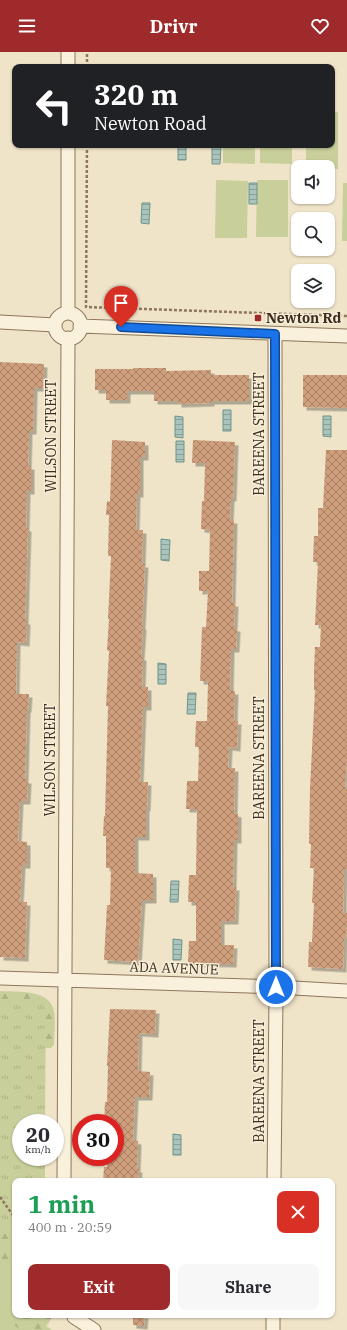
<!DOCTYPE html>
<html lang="en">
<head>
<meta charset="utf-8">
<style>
	body { margin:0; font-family:"IBM Plex Serif",serif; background:#f7f7f7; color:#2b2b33; height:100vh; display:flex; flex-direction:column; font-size:15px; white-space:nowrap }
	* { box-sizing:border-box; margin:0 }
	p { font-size:13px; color:#7c7c81 }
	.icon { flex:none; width:22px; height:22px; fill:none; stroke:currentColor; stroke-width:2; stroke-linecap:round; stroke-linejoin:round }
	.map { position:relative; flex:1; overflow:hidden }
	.panel { position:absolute; left:12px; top:1126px; width:323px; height:140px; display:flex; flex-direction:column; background:#fff; border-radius:8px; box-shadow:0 1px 3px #0004 }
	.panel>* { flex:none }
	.hud { position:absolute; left:12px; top:12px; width:323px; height:84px; border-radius:8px; box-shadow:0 1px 3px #0004; background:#202124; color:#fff; overflow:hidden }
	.fabs { position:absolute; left:291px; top:108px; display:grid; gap:8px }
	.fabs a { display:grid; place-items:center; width:44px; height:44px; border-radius:8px; background:#fff; box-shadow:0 1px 3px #0004; font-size:20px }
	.speed { position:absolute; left:12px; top:1062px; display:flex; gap:8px; font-size:20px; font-weight:700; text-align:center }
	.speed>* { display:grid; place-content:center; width:52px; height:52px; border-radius:50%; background:#fff; box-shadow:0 1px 3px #0004; line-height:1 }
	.speed small { font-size:10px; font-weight:400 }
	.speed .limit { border:6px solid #d22; background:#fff; color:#111 }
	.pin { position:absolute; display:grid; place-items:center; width:34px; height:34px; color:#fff; margin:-41px -17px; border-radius:50% 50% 50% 0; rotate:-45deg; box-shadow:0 0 4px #0007 }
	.pin .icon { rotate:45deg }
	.me { position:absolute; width:44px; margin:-22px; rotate:0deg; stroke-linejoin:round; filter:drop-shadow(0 0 3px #0008) }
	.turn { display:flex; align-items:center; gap:14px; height:84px; padding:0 16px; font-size:18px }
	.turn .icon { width:52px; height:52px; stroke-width:2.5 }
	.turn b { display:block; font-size:28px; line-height:34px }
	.round { display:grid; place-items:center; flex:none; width:42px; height:42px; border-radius:8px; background:#f7f7f7 }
	.summary { display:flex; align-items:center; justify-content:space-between; height:68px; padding:0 16px }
	h1 { font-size:24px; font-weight:700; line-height:30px; color:#1e9e55 }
	.button { display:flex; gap:8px; margin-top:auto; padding:8px 16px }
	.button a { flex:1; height:46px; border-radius:8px; background:#9e2a2b; color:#fff; font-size:16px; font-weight:700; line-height:46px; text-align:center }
	.button a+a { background:#f7f7f7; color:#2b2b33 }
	header { display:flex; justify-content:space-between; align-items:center; height:52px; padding:0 16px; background:#9e2a2b; color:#fff; font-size:18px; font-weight:700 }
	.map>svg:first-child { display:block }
	.grass { fill:#c9cf9b }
	.forest { fill:url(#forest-firs) }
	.park { fill:url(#park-tufts) }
	.water { fill:url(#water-rules); stroke:#6f938a }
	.building { fill:url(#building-cross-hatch); filter:url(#shadow) }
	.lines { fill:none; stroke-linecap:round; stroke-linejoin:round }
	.minor-casing { stroke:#8d765c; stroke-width:15 }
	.path { stroke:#8d765c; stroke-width:2.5; stroke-dasharray:3 2; stroke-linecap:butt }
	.minor { stroke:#faf1dc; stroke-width:13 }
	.route-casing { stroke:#114b97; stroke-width:10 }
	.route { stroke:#1a73e8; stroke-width:7 }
	.poi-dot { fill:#9e2a2b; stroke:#f7eed8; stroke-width:1.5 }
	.labels { text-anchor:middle; stroke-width:3; stroke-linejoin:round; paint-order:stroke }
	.poi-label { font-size:14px; font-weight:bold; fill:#3d2e20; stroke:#f7eed8; text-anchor:start }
	.street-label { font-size:14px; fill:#3d2e20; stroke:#f7eed8 }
</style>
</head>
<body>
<header><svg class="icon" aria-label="menu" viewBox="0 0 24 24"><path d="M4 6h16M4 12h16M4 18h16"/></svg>Drivr<svg class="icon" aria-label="heart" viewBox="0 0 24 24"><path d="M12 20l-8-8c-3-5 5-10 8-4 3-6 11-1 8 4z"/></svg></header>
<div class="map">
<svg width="347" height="1278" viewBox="0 0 347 1278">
	<defs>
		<pattern id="forest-firs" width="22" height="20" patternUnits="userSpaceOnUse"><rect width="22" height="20" fill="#c9cf9b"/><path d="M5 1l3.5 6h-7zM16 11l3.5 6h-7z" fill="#aeb285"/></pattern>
		<pattern id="park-tufts" width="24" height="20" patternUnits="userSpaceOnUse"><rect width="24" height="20" fill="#c9cf9b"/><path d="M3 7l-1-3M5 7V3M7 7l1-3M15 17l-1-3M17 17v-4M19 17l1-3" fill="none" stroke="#aeb285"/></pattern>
		<pattern id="water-rules" width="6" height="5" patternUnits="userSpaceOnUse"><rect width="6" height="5" fill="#a9c4bc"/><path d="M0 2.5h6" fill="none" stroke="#8ba098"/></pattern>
		<pattern id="building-cross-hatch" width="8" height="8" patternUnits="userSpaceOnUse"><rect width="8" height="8" fill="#cf9f7d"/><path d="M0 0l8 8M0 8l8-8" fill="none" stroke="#a98266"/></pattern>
		<filter id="shadow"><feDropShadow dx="3.5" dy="3.5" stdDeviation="0" flood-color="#0004"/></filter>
	</defs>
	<rect width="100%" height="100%" fill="#f0e4c8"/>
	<path class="grass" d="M332,60H338V117H328V115H306V93H332Z
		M223,93H255V112L223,111Z
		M260,93H292V112L260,111Z
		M216,128L248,129L247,186H215Z
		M257,128H288V185H256Z
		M343,131H347V189H342Z
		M0,1171L15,1194V1263L45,1273L52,1278H0Z"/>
	<path class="forest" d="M0,939C17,940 50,937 54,959C56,970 54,982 54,993L51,996H38L0,976Z
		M0,1131L15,1151V1230L13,1226L0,1209Z
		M15,1255V1263H51V1267L44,1278H20L9,1268L11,1259Z"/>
	<path class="park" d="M0,949L39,950L46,956L45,1071H21V1105H45V1129H15V1194L0,1171Z"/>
	<path class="water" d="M178,93H186V108H178Z
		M212,93H221L220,112H212Z
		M249,131H257V152H249Z
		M142,151H150L149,172L141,171Z
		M223,358H231V379H223Z
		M175,364L183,365V386L175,385Z
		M323,364H331V385L323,384Z
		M176,389H184V410H176Z
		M161,487L170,488L169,509L161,508Z
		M158,611L166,612V632H158Z
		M188,641H196L195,662H187Z
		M171,829H179L178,850H170Z
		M173,887L182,888L181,908H173Z
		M173,1082L181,1083V1103H173Z"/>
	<path class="building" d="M0,310L44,312L43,336H34L33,379H29L28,414H31V439H27L26,476H28L25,569H27L26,591L17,590L16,642H29L28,657H27L25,728H28L27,749H20L18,789L27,790V813H22L20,850H27L25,906L0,905Z
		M133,316H166V319L211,318V323H249V349H211V351L178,352V349H154V339H127V348H106V338H95V317H133Z
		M303,323H347V356L303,355Z
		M112,388L145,390V405H140V442H137L136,478H143L142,512H145L142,574H143L141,605H143L142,635H148V655H143L140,730H148L147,756H146V785H135V821L153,822V848H142L138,910L104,908L107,853H110L111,816H106V784H103L104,764H105L108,654H106L109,599L107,598L109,567H108L111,504H108L109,463H106L107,449L110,450Z
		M193,388L235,390L233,446H231L230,468H234L232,551H235L234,576H237L236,597H231L230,639H235L234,669H238L237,696L229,695L228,716H235L234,761L238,762V788H234L233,835H236L235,869H221V893H234L233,912L188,911L189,889H196V850H188L189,823H196L197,757H186L187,729H198L199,695H195L196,669H207L208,629H200L202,575H206L208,539H199V519H209L210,478L201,477L202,449H204L205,411H192Z
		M326,398H347V706L345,737H347V817H344L343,861H347V870L346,887L344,886L343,917L308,915L309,890H312L314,851H312L314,816H310L311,792H309L310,736L315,638H314V618L315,595H320L321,573H315L318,510H313L314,484H318V456H323Z
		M110,957L156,958L155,982L139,981L138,1019L150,1020L149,1045H135L133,1088L138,1089L137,1117H139L138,1129H103L104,1115H107V1105H115V1071H104L105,1050H107L108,1014H107Z
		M133,1263H145L144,1274L133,1273Z"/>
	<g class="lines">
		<defs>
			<path id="minor" d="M68,15V0
				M68,93V261
				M55 274a13 13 0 1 1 26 0a13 13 0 1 1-26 0Z
				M0,270L55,273
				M80,274L347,284
				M0,926L276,935L347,939
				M64,1129L68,286
				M274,1129L276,946L275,282
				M74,1263V1265L94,1278
				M273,1278V1263"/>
		</defs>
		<use href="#minor" class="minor-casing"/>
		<path class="path" d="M87,15V0
			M87,93L86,255L347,264
			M0,1145L15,1166
			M58,1263L61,1267"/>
		<use href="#minor" class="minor"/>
	</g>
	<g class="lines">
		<defs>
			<path id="route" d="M121,275L275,282L276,935"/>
		</defs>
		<use href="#route" class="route-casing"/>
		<use href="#route" class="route"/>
	</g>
	<rect class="poi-dot" x="254" y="262" width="8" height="8" rx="2"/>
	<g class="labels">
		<g class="poi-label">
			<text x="266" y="271">Newton Rd</text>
		</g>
		<g class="street-label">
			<text transform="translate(259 382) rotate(-90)" y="5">BAREENA STREET</text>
			<text transform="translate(51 384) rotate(-90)" y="5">WILSON STREET</text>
			<text transform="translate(259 706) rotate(-90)" y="5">BAREENA STREET</text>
			<text transform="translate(50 708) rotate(-90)" y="5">WILSON STREET</text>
			<text transform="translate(174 916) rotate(2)" y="5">ADA AVENUE</text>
			<text transform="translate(259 1029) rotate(-90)" y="5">BAREENA STREET</text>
		</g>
	</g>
</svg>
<div class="fabs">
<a><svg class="icon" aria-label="sound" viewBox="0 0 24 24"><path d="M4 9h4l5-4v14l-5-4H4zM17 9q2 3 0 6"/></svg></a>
<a><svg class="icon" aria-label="search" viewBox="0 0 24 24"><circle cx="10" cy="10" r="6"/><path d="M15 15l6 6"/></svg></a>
<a><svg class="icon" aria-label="layers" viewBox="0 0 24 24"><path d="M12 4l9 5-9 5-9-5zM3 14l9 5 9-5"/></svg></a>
</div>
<div class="speed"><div>20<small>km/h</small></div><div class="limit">30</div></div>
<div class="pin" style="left:121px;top:275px;background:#d93025"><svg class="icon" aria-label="arrive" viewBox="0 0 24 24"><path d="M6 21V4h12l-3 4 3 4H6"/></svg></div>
<svg class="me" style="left:276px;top:935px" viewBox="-20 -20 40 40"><circle r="17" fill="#1a73e8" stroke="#fff" stroke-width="3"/><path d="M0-11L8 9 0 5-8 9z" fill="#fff"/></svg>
<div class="hud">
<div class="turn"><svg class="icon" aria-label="left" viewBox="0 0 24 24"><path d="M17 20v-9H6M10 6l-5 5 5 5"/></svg><div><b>320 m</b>Newton Road</div></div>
</div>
<section class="panel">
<div class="summary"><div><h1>1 min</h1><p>400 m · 20:59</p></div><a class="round" style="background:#d93025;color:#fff"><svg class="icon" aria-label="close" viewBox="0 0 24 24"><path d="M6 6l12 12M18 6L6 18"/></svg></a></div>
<div class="button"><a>Exit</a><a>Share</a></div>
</section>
</div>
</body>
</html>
